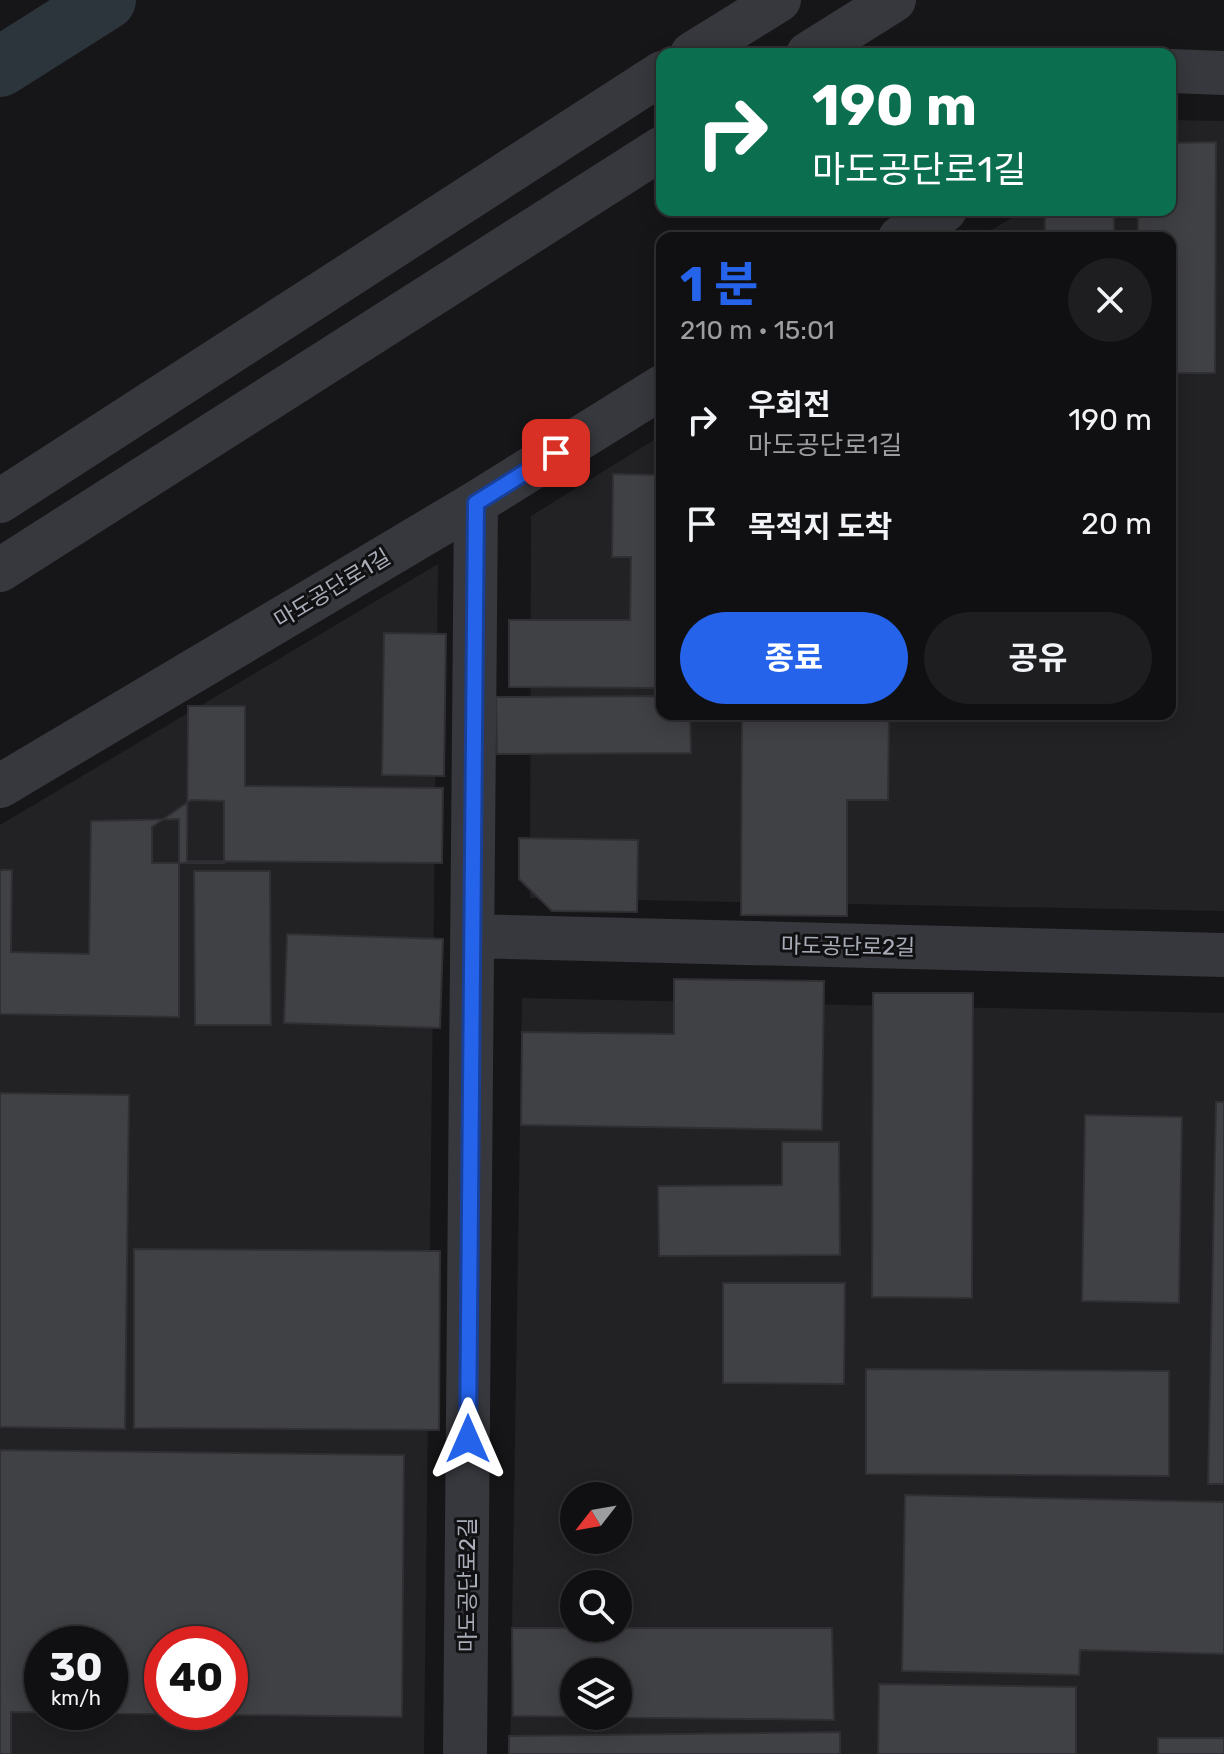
<!DOCTYPE html>
<html lang="ko">
<head>
<meta charset="utf-8">
<style>
	body { margin:0; font-family:Rubik,"Noto Sans KR",sans-serif; background:#1e1e20; color:#f1f3f6; height:100vh; display:flex; flex-direction:column; font-size:30px; white-space:nowrap }
	* { box-sizing:border-box; margin:0 }
	p { font-size:26px; color:#9c9d9f }
	.icon { flex:none; width:44px; height:44px; fill:none; stroke:currentColor; stroke-width:2; stroke-linecap:round; stroke-linejoin:round }
	.map { position:relative; flex:1; overflow:hidden }
	.details { position:absolute; left:656px; top:232px; width:520px; height:488px; display:flex; flex-direction:column; background:#101012; border-radius:16px; box-shadow:0 4px 20px #0003,0 0 0 2px #303032 }
	.details>* { flex:none }
	.banner { position:absolute; left:656px; top:48px; width:520px; height:168px; border-radius:16px; box-shadow:0 4px 20px #0003,0 0 0 2px #303032; background:#0b6e4f; color:#fff; overflow:hidden }
	.needle { width:52px; rotate:239deg }
	.buttons { position:absolute; left:560px; top:1482px; display:grid; gap:16px }
	.buttons a { display:grid; place-items:center; width:72px; height:72px; border-radius:50%; background:#101012; box-shadow:0 4px 20px #0003,0 0 0 2px #303032; font-size:40px }
	.speed { position:absolute; left:24px; top:1626px; display:flex; gap:16px; font-size:40px; font-weight:700; text-align:center }
	.speed>* { display:grid; place-content:center; width:104px; height:104px; border-radius:50%; background:#101012; box-shadow:0 4px 20px #0003,0 0 0 2px #303032; line-height:1 }
	.speed small { font-size:20px; font-weight:400 }
	.speed .limit { border:12px solid #d22; background:#fff; color:#111 }
	.pin { position:absolute; display:grid; place-items:center; width:68px; height:68px; color:#fff; margin:-34px; border-radius:16px; box-shadow:0 4px 12px #0006 }
	.me { position:absolute; width:88px; margin:-44px; rotate:0deg; stroke-linejoin:round; filter:drop-shadow(0 0 6px #0008) }
	.turn { display:flex; align-items:center; gap:28px; height:168px; padding:0 24px; font-size:36px }
	.turn .icon { width:104px; height:104px; stroke-width:2.5 }
	.turn b { display:block; font-size:56px; line-height:68px }
	.round { display:grid; place-items:center; flex:none; width:84px; height:84px; border-radius:42px; background:#1e1e20 }
	.summary { display:flex; align-items:center; justify-content:space-between; height:136px; padding:0 24px }
	h1 { font-size:48px; font-weight:700; line-height:60px; color:#2563eb }
	.primary-button { display:flex; gap:16px; margin-top:auto; padding:16px 24px }
	.primary-button a { flex:1; height:92px; border-radius:48px; background:#2563eb; color:#fff; font-size:32px; font-weight:700; line-height:92px; text-align:center }
	.primary-button a+a { background:#1e1e20; color:#f1f3f6 }
	ul { padding:0; list-style:none }
	li { display:flex; align-items:center; gap:24px; height:104px; padding:0 24px }
	li div { flex:1 }
	li b { display:block; font-size:30px }
	li em { font-style:normal }
	.map>svg:first-child { display:block }
	.built { fill:#222225; fill-rule:evenodd }
	.lines { fill:none; stroke-linecap:round; stroke-linejoin:round }
	.river { stroke:#2c353c; stroke-width:60 }
	.building { fill:#404145; stroke:#303034; stroke-width:2; fill-rule:evenodd }
	.minor { stroke:#37383d; stroke-width:44 }
	.route-casing { stroke:#184099; stroke-width:20 }
	.route { stroke:#2563eb; stroke-width:14 }
	.labels { text-anchor:middle; stroke-width:6; stroke-linejoin:round; paint-order:stroke }
	.street-label { font-size:22px; fill:#a8adb8; stroke:#111113 }
</style>
</head>
<body>
<div class="map">
<svg width="1224" height="1754" viewBox="0 0 1224 1754">
	<rect width="100%" height="100%" fill="#161618"/>
	<path class="built" d="M1170,120L1224,121V911L530,898L531,516L662,435V714H1170V238H979L1024,210H1170Z
		M438,564L424,1754H0V825ZM42,1644H110V1712H42ZM162,1644H230V1712H162Z
		M522,998L1224,1013V1754H510ZM574,1496H618V1540H574ZM574,1584H618V1628H574ZM574,1672H618V1716H574Z"/>
	<g class="lines">
		<path class="river" d="M0,67L106,0"/>
	</g>
	<path class="building" d="M1216,142L1215,373H1170V238H1138V210H1170V143Z
		M1045,210H1114V238H1045Z
		M613,474L662,475V688L509,687V620H630L631,557H612Z
		M384,633L446,634L444,776L382,775Z
		M662,696V714H690L691,753L497,754L496,697Z
		M188,706H245V786L443,788L442,863L187,861Z
		M742,714H889L888,800H847V916L741,915Z
		M191,800L224,801V863H152V827Z
		M179,819V1017L0,1014V870H12L11,952L89,954L91,821Z
		M519,838L638,840L637,912L552,911L519,879Z
		M194,871H270L271,1025H195Z
		M287,934L443,939L440,1028L284,1023Z
		M674,979L824,981L822,1130L521,1125L522,1032L674,1034Z
		M873,993H973L972,1298L872,1297Z
		M0,1093L129,1095L125,1429L0,1427Z
		M1216,1102H1224V1484H1208Z
		M1085,1115L1182,1117L1179,1303L1082,1301Z
		M782,1142H839L840,1255L659,1256L658,1186L782,1185Z
		M134,1249L440,1251L439,1430L134,1428Z
		M723,1283H845L844,1384L723,1383Z
		M866,1369L1169,1371V1476L866,1474Z
		M0,1450L404,1455L402,1717L11,1712V1754H0ZM42,1644H110V1712H42ZM162,1644H230V1712H162Z
		M905,1495L1224,1502V1654L1080,1650L1079,1675L902,1671Z
		M512,1628H832L834,1720L513,1716ZM574,1672H618V1716H574Z
		M879,1684L1076,1687V1754H878Z
		M840,1732V1754H509V1736Z
		M1158,1738H1224V1754H1158Z"/>
	<g class="lines">
		<path class="minor" d="M692,54L779,0
			M808,54L894,0
			M1170,71L1224,73
			M900,238L945,210
			M0,501L662,73
			M0,570L662,148
			M0,786L476,503L662,387
			M472,936L1224,955
			M465,1754L476,503"/>
	</g>
	<g class="lines">
		<defs>
			<path id="route" d="M468,1439L476,503L556,453"/>
		</defs>
		<use href="#route" class="route-casing"/>
		<use href="#route" class="route"/>
	</g>
	<g class="labels">
		<g class="street-label">
			<text transform="translate(332 588) rotate(-31)" y="8">마도공단로1길</text>
			<text transform="translate(848 946) rotate(1)" y="8">마도공단로2길</text>
			<text transform="translate(467 1585) rotate(-90)" y="8">마도공단로2길</text>
		</g>
	</g>
</svg>
<div class="buttons">
<a><svg class="needle" viewBox="-14 -14 28 28"><path d="M0-13l5 13h-10z" fill="#e53935"/><path d="M0 13l5-13h-10z" fill="#9c9d9f"/></svg></a>
<a><svg class="icon" aria-label="search" viewBox="0 0 24 24"><circle cx="10" cy="10" r="6"/><path d="M15 15l6 6"/></svg></a>
<a><svg class="icon" aria-label="layers" viewBox="0 0 24 24"><path d="M12 4l9 5-9 5-9-5zM3 14l9 5 9-5"/></svg></a>
</div>
<div class="speed"><div>30<small>km/h</small></div><div class="limit">40</div></div>
<div class="pin" style="left:556px;top:453px;background:#d93025"><svg class="icon" aria-label="arrive" viewBox="0 0 24 24"><path d="M6 21V4h12l-3 4 3 4H6"/></svg></div>
<svg class="me" style="left:468px;top:1439px" viewBox="-20 -20 40 40"><path d="M0-17L14 15 0 8-14 15z" fill="#2563eb" stroke="#fff" stroke-width="4"/></svg>
<div class="banner">
<div class="turn"><svg class="icon" aria-label="right" viewBox="0 0 24 24"><path d="M7 20v-9h11M14 6l5 5-5 5"/></svg><div><b>190 m</b>마도공단로1길</div></div>
</div>
<section class="details">
<div class="summary"><div><h1>1 분</h1><p>210 m · 15:01</p></div><a class="round"><svg class="icon" aria-label="close" viewBox="0 0 24 24"><path d="M6 6l12 12M18 6L6 18"/></svg></a></div>
<ul>
<li><svg class="icon" aria-label="right" viewBox="0 0 24 24"><path d="M7 20v-9h11M14 6l5 5-5 5"/></svg><div><b>우회전</b><p>마도공단로1길</p></div><em>190 m</em></li>
<li><svg class="icon" aria-label="arrive" viewBox="0 0 24 24"><path d="M6 21V4h12l-3 4 3 4H6"/></svg><div><b>목적지 도착</b></div><em>20 m</em></li>
</ul>
<div class="primary-button"><a>종료</a><a>공유</a></div>
</section>
</div>
</body>
</html>
